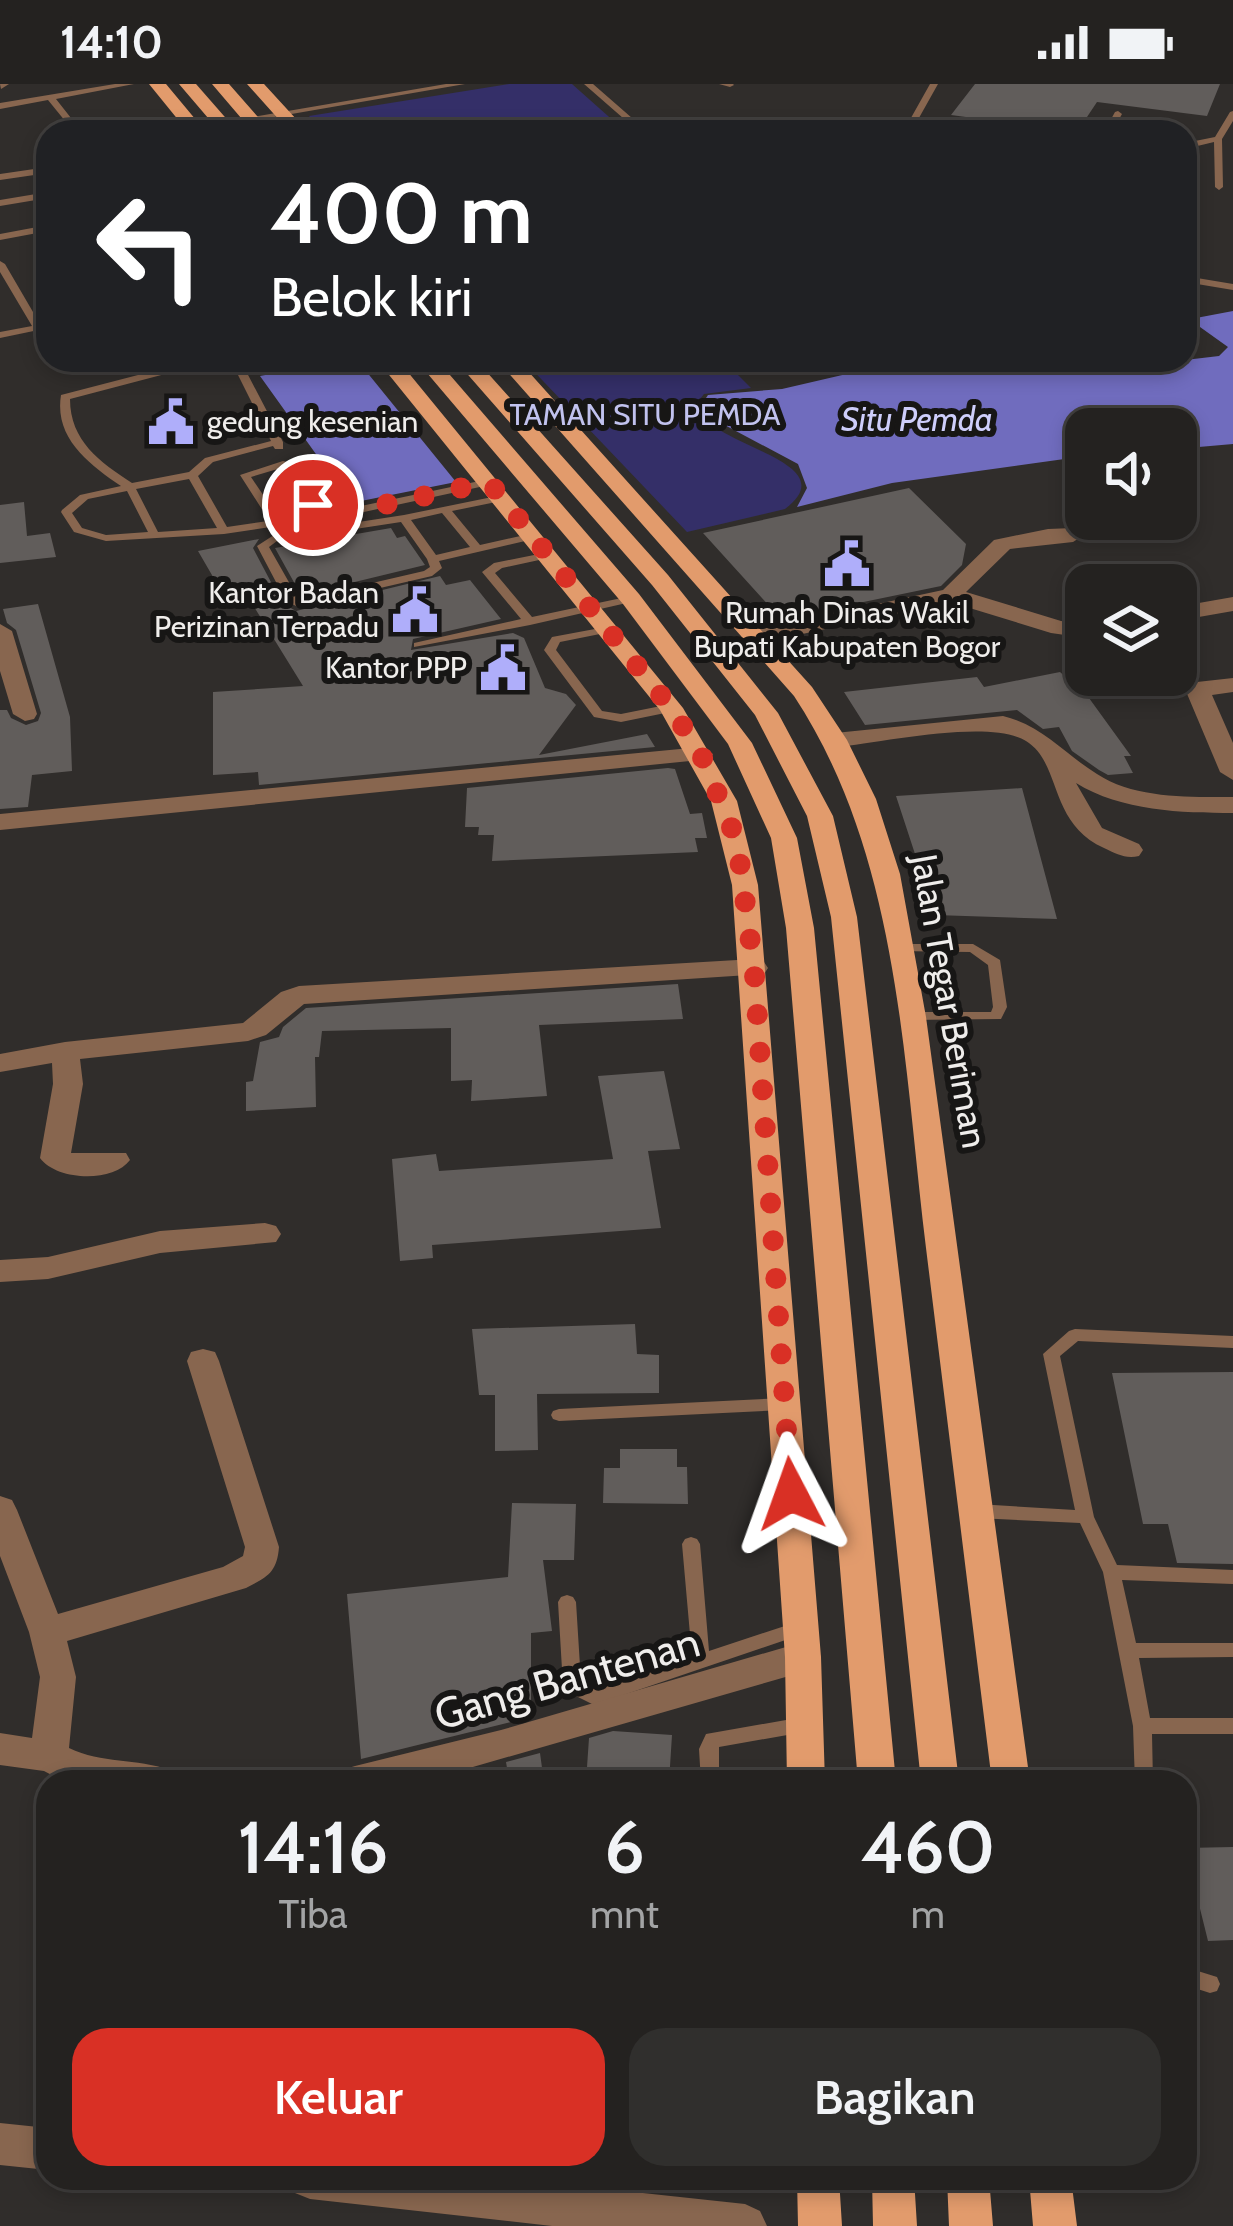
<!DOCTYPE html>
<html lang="id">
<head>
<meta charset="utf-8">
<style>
	body { margin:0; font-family:Cabin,sans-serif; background:#302f2d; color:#f1f3f6; height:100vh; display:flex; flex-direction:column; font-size:45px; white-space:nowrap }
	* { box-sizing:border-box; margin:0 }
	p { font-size:39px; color:#a3a4a5 }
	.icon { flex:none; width:66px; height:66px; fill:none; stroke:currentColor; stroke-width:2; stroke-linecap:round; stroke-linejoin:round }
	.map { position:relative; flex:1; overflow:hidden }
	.sheet { position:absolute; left:36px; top:1686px; width:1161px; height:420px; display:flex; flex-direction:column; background:#242220; border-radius:36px; box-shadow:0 6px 18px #0003,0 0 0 3px #413f3e }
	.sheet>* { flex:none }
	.top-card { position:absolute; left:36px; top:36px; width:1161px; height:252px; border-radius:36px; box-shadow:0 6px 18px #0003,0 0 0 3px #413f3e; background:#202124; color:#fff; overflow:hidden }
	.buttons { position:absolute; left:1065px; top:324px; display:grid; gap:24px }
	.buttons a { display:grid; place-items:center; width:132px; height:132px; border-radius:24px; background:#242220; box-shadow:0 6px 18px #0003,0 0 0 3px #413f3e; font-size:60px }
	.pin { position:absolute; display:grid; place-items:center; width:102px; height:102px; color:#fff; margin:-51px; border:6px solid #fff; border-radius:50%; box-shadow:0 3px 12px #0007 }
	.me { position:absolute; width:132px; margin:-66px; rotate:356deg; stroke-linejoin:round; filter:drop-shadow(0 0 9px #0008) }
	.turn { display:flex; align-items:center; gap:42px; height:252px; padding:0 36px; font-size:54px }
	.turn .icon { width:156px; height:156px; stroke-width:2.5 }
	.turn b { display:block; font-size:84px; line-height:102px }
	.eta { display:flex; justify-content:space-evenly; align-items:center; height:204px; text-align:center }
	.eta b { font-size:72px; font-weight:600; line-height:84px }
	.action { display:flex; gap:24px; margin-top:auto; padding:24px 36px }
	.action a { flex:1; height:138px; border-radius:36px; background:#d93025; color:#fff; font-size:48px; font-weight:600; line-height:138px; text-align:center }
	.action a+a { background:#302f2d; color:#f1f3f6 }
	.status { display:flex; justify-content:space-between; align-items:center; height:84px; padding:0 60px; background:#242220; direction:ltr }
	.status svg { height:33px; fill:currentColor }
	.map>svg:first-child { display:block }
	.green { fill:#342f68 }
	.water { fill:#706cbe }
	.building { fill:#615d5b }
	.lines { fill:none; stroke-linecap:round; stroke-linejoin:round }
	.service { fill:#88664f; fill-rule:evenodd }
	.minor { fill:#88664f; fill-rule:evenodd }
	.tertiary { fill:#88664f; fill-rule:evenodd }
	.primary { fill:#e29b6c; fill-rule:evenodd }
	.route { stroke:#d93025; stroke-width:21; stroke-dasharray:0 37.8 }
	.labels { text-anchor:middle; stroke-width:12; stroke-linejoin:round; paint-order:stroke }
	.far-park-label { font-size:30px; fill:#c1c2ee; stroke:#171615 }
	.far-poi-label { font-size:30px; fill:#efedeb; stroke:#171615; text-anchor:end }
	.far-water-label { font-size:33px; font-style:italic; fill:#cecefb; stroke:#171615 }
	.street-label { font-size:36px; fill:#efedeb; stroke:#171615 }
	.near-street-label { font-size:42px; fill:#efedeb; stroke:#171615 }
</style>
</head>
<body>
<div class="status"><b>14:10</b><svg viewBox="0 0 49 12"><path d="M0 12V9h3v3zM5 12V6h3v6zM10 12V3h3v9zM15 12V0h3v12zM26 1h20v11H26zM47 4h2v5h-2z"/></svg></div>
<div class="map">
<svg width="1233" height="2142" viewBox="0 0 1233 2142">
	<rect width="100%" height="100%" fill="#302d2b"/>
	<path class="green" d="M509,0H572L626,48H323L309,32Z
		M523,276H723L751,304L704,310L697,319C697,361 851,375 785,425L687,448Z"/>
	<path class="water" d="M1233,227V360L1176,365V345H1086V372L892,399L797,423L807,404L798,380L704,330V317L708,311L782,305L907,276H1185L1219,272L1228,263L1200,243L1196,234Z
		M345,276H357L456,398L351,419L260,292Z"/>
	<path class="building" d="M975,0H1220L1207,32L1097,18L1077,48L951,31Z
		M909,404L966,460L962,481L941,502L781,535L703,449Z
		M24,418L27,452L50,449L56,473L0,479V421Z
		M391,444L397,454L405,452L425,481L301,511L275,464Z
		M259,455L253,464L282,519L296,527L440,492L446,501L470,496L501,535L413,555L411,566L513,549L524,554L545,604L566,610L576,621L539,671L647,650L655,663L259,701L258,688L213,691V608L303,602L248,513L227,517L198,467Z
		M38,520L70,633L72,687L32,691L28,723L0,725V626H7L11,634L26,641L38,637L41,629L16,546L7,539L3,525Z
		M1060,588L1089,614L1131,672H1124L1133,689L1108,691L1099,686L1072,667L1059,643L1043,645L1017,626L865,641L844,608L977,593L984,603Z
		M668,684L675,685L690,730L702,729L707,754H695L698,768L492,777L494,751H478L479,743H465L467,704Z
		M1022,704L1057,835L935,831L896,712Z
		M678,900L683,935L539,941L547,1012L471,1017L472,996L451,997V944L322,947L319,973H315L316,1023L246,1027V998L253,997L260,958L279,953L283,943L306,924Z
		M664,987L680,1065L648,1067L661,1144L432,1161L433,1174L400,1177L392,1075L436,1070L439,1087L613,1075L598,992Z
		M635,1240L637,1270L659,1271V1309L537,1310L538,1366L495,1367V1311H479L472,1245Z
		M1233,1288V1480L1177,1479L1168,1440H1143L1112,1289Z
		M620,1365H677V1383H687L688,1420L603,1419L604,1384H620Z
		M512,1419L576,1420L574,1476H543L552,1547L531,1549V1633L361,1675L347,1510L508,1493Z
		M613,1647L672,1651L669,1698H586L589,1654Z
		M540,1669L543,1691L509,1696L506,1678Z
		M1233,1763V1856L1208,1857L1185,1764Z"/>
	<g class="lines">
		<path class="service" d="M115,0H134L56,15L82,48H74L48,16L0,25V19Z
			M446,0H465L193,47L189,44Z
			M584,0H593L648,48H639Z
			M719,0H733L734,1L730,3Z
			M930,0H938L915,41L956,45L960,48H909L856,41L844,48H834L855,35L907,41Z
			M1118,27L1122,30L1112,48H1104L1115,28Z
			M1233,27V37L1222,55L1223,103L1219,106L1215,103L1214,58L1185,65V59L1215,53L1230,28Z
			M48,83V89L0,96V90Z
			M48,108V114L0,122V116Z
			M48,141V147L0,156V150Z
			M0,177L5,180L40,240H48V244L0,254V248L32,242L0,188Z
			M1185,192L1233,200V206L1185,198Z
			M224,276L241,282L270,276H290L246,287L283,358V365H275L273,362L213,378L198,392L227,443L330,428L313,424L265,430L240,391L283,377L287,378L317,419L342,426L489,395L494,398L489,401L350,431L224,450L106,457L74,448L61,428L62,426L80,411L121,402C89,380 54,354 61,311L188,278ZM219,281L236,287L271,357L205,374L189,388L132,399C100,378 70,357 70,315L188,284ZM281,384L306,419L272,424L251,393ZM189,395L217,444L158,448L136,405ZM127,407L148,448L106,451L82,444L72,429L88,415Z
			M502,411L507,414L506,416L452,427L480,461L534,449L538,450V454L439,477L442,484L432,492L298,523L286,517L257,462L274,451L404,431ZM442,429L470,463L436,471L411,436ZM401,438L427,475L430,483L424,487L299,516L269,463L277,457Z
			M549,468L555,471L553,473L502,484L495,489L532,533L631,512L637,515L631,518L530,541L414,563V559L521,535L482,488L494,479Z
			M611,542L617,545L615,547L560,558L556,566L602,627L621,630L671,620L675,621V627L621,638L594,633L544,566L552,553Z
			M900,860H973L1000,876L1007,923L1001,935L907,936L905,933L907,930L912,928H991L993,923L988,881L970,868L895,867L893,864Z
			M1075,1245L1233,1252V1264L1078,1257L1060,1272L1094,1433L1117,1481L1233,1486V1500L1122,1496L1136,1559H1233V1573L1139,1574L1150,1634H1233V1650H1152L1153,1698H1135L1133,1642L1103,1488L1080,1439L977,1434L971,1432L968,1427L971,1422L977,1420L1075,1426L1043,1270L1069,1247Z
			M785,1314L791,1316L793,1320L791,1324L785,1326L559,1337L553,1335L551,1331L553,1327L559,1325Z
			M691,1453L697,1455L700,1460L709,1567L800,1537L806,1539L809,1544L806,1549L594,1621L566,1607L563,1602L558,1518L561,1513L567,1511L573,1513L576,1518L581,1598L595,1605L692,1573L682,1460L685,1455Z
			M803,1633L810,1635L812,1641L810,1647L719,1663V1698H701L699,1665L706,1650Z
			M1013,1681L1059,1692L1061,1698H1017L1006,1695L1004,1689L1006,1683Z
			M1185,1883L1217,1893L1220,1900L1217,1907L1210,1909L1185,1901Z"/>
		<path class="minor" d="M1048,445L1073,444L1084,451L1073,458L1010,465L966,508L1061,537L1086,540V554L1051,549L950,518L756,560L744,553L756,546L943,506L994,456Z
			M1233,513V527L1176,537V523Z
			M0,540L12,547L37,630L34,635L25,637L13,630L0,587Z
			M1233,594V608L1212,611L1233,659V696L1220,688L1185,605L1197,598Z
			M1003,632C1043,642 1063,669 1097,690C1135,715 1190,713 1233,713V729C1182,729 1121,727 1076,699L1102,744L1139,760L1143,766L1139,772C1125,775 1117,770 1104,764C1048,739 1062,679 1026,657C989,634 881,659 835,663L823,656L835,649Z
			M701,663L713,670L710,675L0,746V730Z
			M754,875L764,878L768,884L764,890L304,920L266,951L248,957L80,975L83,1000L71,1069H126L130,1076C113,1099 57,1097 40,1074L53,1000L52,979L0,988V970L65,958L243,939L281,908L299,902Z
			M265,1139L276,1142L281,1150L276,1158L160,1169L48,1195L0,1198V1176L48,1173L160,1147Z
			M203,1265L215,1268L219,1277L279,1463C277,1489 267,1493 246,1504L67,1557L76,1593L69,1664C102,1680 136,1674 170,1686L176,1698H65L44,1687L0,1681V1649L32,1654L40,1593L29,1548L0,1472V1412L12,1416L17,1426L58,1530L223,1483L243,1472L245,1463L187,1277L191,1268Z
			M803,1558L816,1562L821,1573L816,1584L803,1588L421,1698H336L342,1686L355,1682L501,1646Z
			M0,2039L48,2044V2086L0,2081Z
			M289,2094H503L745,2120L760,2127L767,2142H552L310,2115L295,2109Z"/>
		<path class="tertiary" d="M0,0H9L1,5Z"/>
		<path class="primary" d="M149,0H166L206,48H188Z
			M179,0H196L238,48H220Z
			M212,0H229L271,48H253Z
			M247,0H264L308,48H290Z
			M377,276H398L683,624L737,717L758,801L821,1573L825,1698H787L785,1573L732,801L711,717L660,626Z
			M416,276H437L639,510L752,659L797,754L814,844L896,1698H858L786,844L771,754L728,660L623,520Z
			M455,276H476L668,491L778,629L833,732L857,833L959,1698H921L831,833L807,732L755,631L652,501Z
			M497,276H518L812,603L847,656L876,715L900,790L926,933L1030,1698H992C970,1520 948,1342 926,1164C903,978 900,773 794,612Z
			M797,2094H839L842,2142H798Z
			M872,2094H914L917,2142H873Z
			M947,2094H989L993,2142H949Z
			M1029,2094H1071L1077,2142H1033Z"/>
	</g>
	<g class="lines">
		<path class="route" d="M313,421L350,428L489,398L671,624L701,670L737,757L754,884L791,1410"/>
	</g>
	<defs>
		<symbol id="civic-bare" viewBox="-9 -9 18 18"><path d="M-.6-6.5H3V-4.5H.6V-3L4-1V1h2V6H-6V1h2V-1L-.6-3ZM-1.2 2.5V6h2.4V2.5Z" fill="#afaefa" stroke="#171615" stroke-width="2.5" paint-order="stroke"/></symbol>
	</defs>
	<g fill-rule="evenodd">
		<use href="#civic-bare" x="138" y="305" width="66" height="66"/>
		<use href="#civic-bare" x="814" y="447" width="66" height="66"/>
		<use href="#civic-bare" x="382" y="493" width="66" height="66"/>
		<use href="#civic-bare" x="470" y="551" width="66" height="66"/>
	</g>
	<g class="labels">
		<g class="far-park-label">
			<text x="645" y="341">TAMAN SITU PEMDA</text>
		</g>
		<g class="far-poi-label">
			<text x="207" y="348" text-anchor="start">gedung kesenian</text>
			<text x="379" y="519">Kantor Badan<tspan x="379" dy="34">Perizinan Terpadu</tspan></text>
			<text x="847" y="539" text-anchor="middle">Rumah Dinas Wakil<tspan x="847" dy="34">Bupati Kabupaten Bogor</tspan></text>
			<text x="467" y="594">Kantor PPP</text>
		</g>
		<g class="far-water-label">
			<text x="917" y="347">Situ Pemda</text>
		</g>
		<g class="street-label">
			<text transform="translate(950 917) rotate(80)" y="13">Jalan Tegar Beriman</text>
		</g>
		<g class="near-street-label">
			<text transform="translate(567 1594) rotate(-16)" y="15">Gang Bantenan</text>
		</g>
	</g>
</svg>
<div class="buttons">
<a><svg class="icon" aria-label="sound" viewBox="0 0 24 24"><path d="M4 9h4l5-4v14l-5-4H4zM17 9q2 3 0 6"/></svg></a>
<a><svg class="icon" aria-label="layers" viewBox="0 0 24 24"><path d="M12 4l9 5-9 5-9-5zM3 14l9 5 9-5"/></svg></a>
</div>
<div class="pin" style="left:313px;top:421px;background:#d93025"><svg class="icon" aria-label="arrive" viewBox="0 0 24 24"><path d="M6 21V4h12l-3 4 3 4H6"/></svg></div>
<svg class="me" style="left:791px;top:1410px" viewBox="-20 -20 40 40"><path d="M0-17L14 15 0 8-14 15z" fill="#d93025" stroke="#fff" stroke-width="4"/></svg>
<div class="top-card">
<div class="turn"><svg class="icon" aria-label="left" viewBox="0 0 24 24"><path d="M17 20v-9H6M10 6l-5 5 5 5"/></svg><div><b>400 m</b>Belok kiri</div></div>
</div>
<section class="sheet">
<div class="eta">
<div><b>14:16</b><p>Tiba</p></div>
<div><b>6</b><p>mnt</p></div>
<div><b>460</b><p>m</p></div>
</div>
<div class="action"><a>Keluar</a><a>Bagikan</a></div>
</section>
</div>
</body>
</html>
